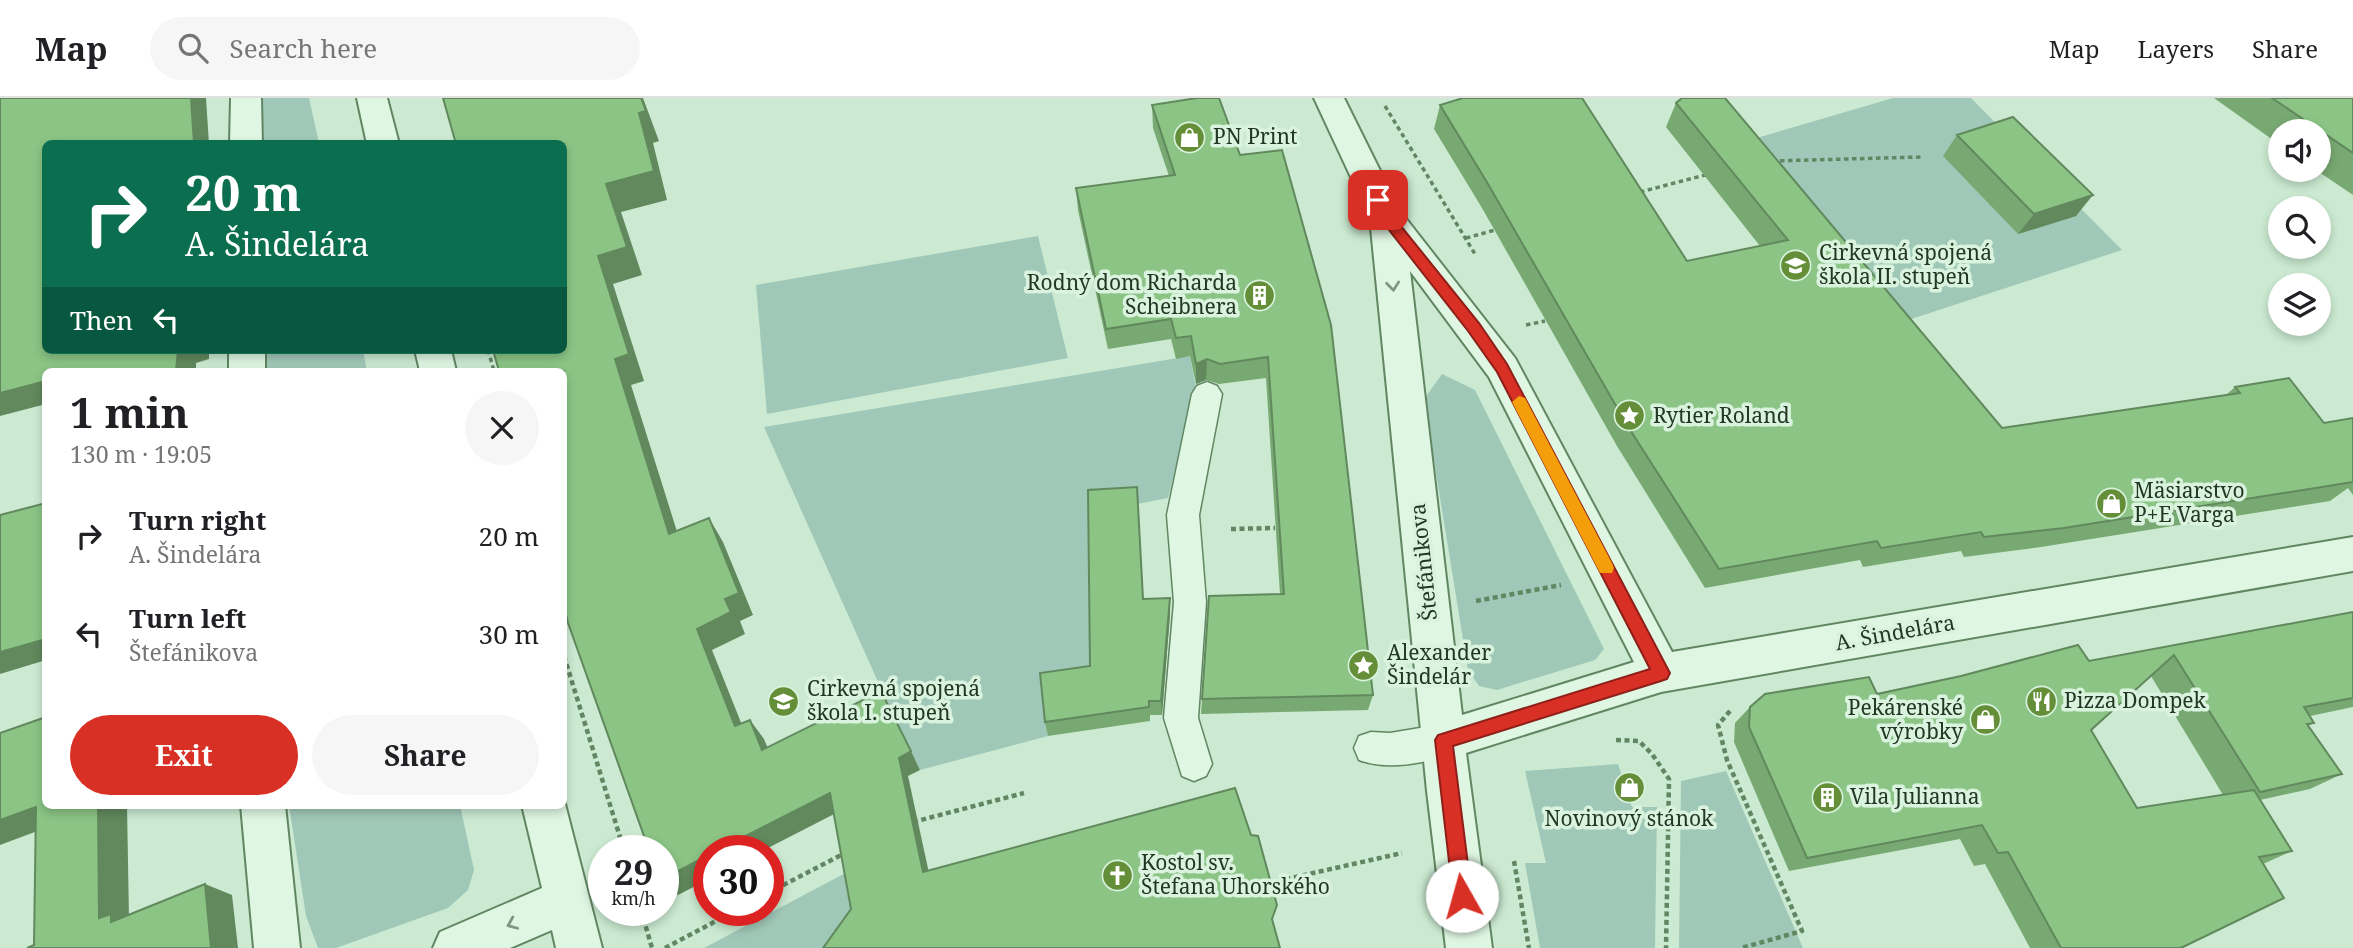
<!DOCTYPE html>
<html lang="en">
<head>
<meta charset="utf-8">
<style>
	body { margin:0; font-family:"Noto Serif",serif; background:#f6f6f6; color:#202124; height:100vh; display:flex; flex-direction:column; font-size:26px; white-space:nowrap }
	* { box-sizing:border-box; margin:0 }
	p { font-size:23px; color:#757577 }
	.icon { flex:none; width:38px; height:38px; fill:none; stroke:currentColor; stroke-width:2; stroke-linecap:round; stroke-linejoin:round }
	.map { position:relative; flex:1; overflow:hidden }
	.panel { position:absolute; left:42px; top:270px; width:525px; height:441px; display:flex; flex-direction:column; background:#fff; border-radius:10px; box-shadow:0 4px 10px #0003 }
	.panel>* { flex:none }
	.top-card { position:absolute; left:42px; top:42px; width:525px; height:214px; border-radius:10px; box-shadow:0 4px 10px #0003; background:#0b6e4f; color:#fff; overflow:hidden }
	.buttons { position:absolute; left:2268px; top:21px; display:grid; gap:14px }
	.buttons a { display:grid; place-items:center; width:63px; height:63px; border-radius:50%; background:#fff; box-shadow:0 4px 10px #0003; font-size:35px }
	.speed { position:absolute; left:588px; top:737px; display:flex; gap:14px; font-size:35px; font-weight:700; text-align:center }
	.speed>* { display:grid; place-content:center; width:91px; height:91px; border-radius:50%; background:#fff; box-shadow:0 4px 10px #0003; line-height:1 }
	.speed small { font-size:18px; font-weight:400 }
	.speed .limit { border:10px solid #d22; background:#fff; color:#111 }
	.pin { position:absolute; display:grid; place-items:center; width:60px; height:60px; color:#fff; margin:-30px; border-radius:14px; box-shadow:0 4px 10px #0006 }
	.me { position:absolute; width:77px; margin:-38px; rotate:353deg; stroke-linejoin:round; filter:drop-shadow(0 0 5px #0008) }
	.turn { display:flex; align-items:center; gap:24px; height:147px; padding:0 28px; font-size:32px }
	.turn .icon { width:91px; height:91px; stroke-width:2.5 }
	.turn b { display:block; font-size:49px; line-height:60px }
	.then { display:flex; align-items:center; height:66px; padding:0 28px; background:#0003; gap:14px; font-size:26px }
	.round { display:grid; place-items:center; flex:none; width:74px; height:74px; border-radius:37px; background:#f6f6f6 }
	.headline { display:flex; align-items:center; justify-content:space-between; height:119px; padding:0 28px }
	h1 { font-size:42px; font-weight:700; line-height:52px }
	.primary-button { display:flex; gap:14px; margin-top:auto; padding:14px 28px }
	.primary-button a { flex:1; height:80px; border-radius:42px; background:#d93025; color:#fff; font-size:28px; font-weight:700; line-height:80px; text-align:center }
	.primary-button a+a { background:#f6f6f6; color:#202124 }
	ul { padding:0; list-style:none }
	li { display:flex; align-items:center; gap:21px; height:98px; padding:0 28px }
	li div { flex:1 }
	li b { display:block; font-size:26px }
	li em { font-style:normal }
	header { display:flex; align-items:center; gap:42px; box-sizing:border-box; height:98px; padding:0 35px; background:#fff; border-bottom:2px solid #e0e0e0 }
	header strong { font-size:33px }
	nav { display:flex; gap:38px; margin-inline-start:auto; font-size:24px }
	.search { width:490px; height:63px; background:#f6f6f6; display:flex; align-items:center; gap:18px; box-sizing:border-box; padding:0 24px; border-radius:38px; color:#757577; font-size:26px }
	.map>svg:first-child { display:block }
	.green { fill:#a0c8b8 }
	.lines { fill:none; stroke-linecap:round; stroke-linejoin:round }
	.lane-casing { stroke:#618662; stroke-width:3 }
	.street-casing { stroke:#618662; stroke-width:4 }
	.path-far1 { stroke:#618662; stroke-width:3.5; stroke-dasharray:4.5 3.5; stroke-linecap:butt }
	.path { stroke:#618662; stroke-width:4.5; stroke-dasharray:5 3.5; stroke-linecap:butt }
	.lane { fill:#def6e2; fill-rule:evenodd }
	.street { fill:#def6e2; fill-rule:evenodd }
	.wall { fill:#78a972; fill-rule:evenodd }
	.shaded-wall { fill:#61895d }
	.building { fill:#8bc485; stroke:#61895d; stroke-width:2 }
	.oneway { stroke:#809782 }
	.route { fill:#d93025; stroke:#8d1f18; stroke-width:2 }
	.slow { fill:#f59e0b }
	.labels { text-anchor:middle; stroke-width:7; stroke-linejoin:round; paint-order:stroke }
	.poi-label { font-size:21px; fill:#233822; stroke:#daf3df; text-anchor:start }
	.street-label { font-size:21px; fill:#233822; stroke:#daf3df }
</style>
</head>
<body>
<header>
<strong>Map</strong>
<div class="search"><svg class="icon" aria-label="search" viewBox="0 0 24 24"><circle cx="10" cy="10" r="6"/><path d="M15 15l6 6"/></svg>Search here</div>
<nav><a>Map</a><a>Layers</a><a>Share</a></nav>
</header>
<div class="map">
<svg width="2353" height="850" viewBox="0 0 2353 850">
	<rect width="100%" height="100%" fill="#cbead1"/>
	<path class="green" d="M257,0H309L319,45H258Z
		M1893,0H1971L2122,152L1884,230L1733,47Z
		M1038,138L1068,260L767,316L756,187Z
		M260,252H363L367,273H261Z
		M1190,258L1196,290L1168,400L1137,406L1092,583L1043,590L1048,638L920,672L891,613L764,329Z
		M1442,276L1475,292L1604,551L1595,562L1497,592L1479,588L1468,572L1424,301Z
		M1618,666L1632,709H1657L1655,850H1540L1525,765H1546L1525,673Z
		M1726,673L1803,850H1679L1681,683Z
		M289,707H460L474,772L468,792L448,810L336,850H318L306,818Z
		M853,771L863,825L845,850H704Z"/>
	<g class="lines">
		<defs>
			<path id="lane" d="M1207,284L1217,288L1222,296L1199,417L1206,504L1198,620L1212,666L1206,678L1194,683L1182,678L1164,620L1174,504L1167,417L1192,296L1197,288Z
				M1444,626L1456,630L1461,642L1456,654C1428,665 1388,673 1359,662L1354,650L1359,638L1371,634L1390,635Z"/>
			<path id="street" d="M231,0H261L262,46H230Z
				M357,0H387L399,46H367Z
				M1314,0H1344L1400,113L1515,260L1672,554L2353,439V473L1661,594L1466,655L1492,850H1446L1427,693L1370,120ZM1410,173L1489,279L1634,564L1462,617Z
				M229,252H265V273H229Z
				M415,252H451L456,273H420Z
				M564,702L602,850H556L552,832L510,850H433L440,834L542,790L522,707H564Z
				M241,707H285L300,850H254Z"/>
		</defs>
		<use href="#lane" class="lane-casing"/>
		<use href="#street" class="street-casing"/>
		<path class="path-far1" d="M1385,8L1475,156
			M1772,63L1921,59
			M1640,94L1709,76
			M1466,140L1499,131
			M1526,227L1545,223
			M488,252L494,273"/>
		<path class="path" d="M1231,431L1275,430
			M1476,503L1561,487
			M564,558L624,752
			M1730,613L1718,627L1727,662L1802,833L1741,850
			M1616,642L1639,643L1652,656L1669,681L1666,850
			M913,724L1024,695
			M1514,763L1529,850
			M1269,785L1402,755
			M768,795L845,755
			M641,812L652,850
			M665,850L737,812"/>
		<use href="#lane" class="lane"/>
		<use href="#street" class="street"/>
	</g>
	<path class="wall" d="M1197,0L1373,597L1368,612L1201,616L1202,601L1280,496L1266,280L1219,286L1206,282L1196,286L1190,258L1176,261L1171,241L1108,251L1078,112L1076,90L1169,78L1153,30L1152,7Z
		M2214,0H2353V97L2316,72H2319V33H2280V47Z
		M1676,5L2002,330L2225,298L2235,289L2324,325L2353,320V397L2348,390L2330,403L2041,449L1964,459L1961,453L1863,469L1860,462L1705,490L1617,348L1482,110L1434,31L1440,7L1687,163L1760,148L1666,29Z
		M1957,37L2076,118L2018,136L1943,58Z
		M1143,501L1170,516L1162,617H1150V623L1048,638L1045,624Z
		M2353,514V609L2310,618L2314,625L2308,628L2342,676L2310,691L2260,702L2292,753L2263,766L2181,850H2030L1985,766L1974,768L1960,741L1789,773L1734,644L1735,625L1750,609L1877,596L2089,563ZM2151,578L2211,677L2223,697L2137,710L2091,632Z"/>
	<path class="shaded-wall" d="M191,0H206L209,46H194Z
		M641,0H643L659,43L653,45L667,102L621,114L642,177L613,186L644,283L631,287L685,459L669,436L615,261L598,158L606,86L639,15Z
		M2093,97L2076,118L2018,136L2034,116Z
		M178,252H209V261L196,265V273H176Z
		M1207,261L1206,282L1196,286V266Z
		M46,283V306L0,318V295Z
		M709,420L723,444L753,517L740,523L745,536L712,552L750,647L735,628L697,531L725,501Z
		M1170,500V516L1162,617L1161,603Z
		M46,541V562L0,576V554Z
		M750,622L764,641L776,670L762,652Z
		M911,653L920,672L908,678L932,789L923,774L899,660Z
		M830,695L842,712L764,752H718Z
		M98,707H127L129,822L141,835L99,820Z
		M36,709L67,722L0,747V722Z
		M709,757V781L678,797L663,786V781Z
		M205,786L232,797L238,850H211Z"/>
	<path class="building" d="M0,0H191L194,46H46V252H178L176,273H46V283L0,295Z
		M443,0H641L646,13L639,15L654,73L606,86L627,149L598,158L629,256L615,261L669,436L709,420L739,495L725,501L731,514L697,531L735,628L750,622L762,652L881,593L911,653L899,660L923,774L1235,690L1251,737L1258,738L1277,807L1272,821L1280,850H823L851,811L830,695L718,752H709V757L663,781V752H649L568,525L564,508V273H499L493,252H564V46H456Z
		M1197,0H1219L1240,57L1282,52L1331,227L1373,597L1202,601L1209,498L1284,496L1268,259L1220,266L1207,261L1196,266L1191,238L1176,240L1171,221L1106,231L1076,90L1175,77L1152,7Z
		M1463,0H1582L1687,163L1788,142L1676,5L1682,0H1725L2002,330L2240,295L2235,289L2289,280L2324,325L2353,320V384L2064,430L1984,439L1981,434L1881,450L1877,443L1719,471L1627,327L1488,86L1440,7Z
		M2272,0H2353V55Z
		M2013,19L2093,97L2034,116L1957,37Z
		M1137,389L1143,501L1170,500L1161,603H1149V609L1045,624L1040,575L1090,568L1088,392Z
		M46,405V541L0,554V417Z
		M2353,514V600L2304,609L2314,625L2307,626L2342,676L2260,694L2174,557L2091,632L2137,710L2254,692L2292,753L2259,759L2284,800L2183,849L2179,850H2061L2008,754L1998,755L1982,727L1807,760L1749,629L1750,609L1765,596L1869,579L1877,596L1961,578L2078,547L2089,563Z
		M46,619V707H98L99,820L111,816V824L205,786L211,850H27L34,847L36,709L0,722V635Z"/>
	<defs><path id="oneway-chevron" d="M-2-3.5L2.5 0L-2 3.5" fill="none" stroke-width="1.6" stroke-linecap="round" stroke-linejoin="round" transform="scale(1.75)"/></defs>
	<g class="oneway">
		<use href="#oneway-chevron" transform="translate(1393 188) rotate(84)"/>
		<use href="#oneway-chevron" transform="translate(512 826) rotate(157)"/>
	</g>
	<path class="route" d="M1378,97L1383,99L1392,117L1479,225L1507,266L1670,575L1667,581L1661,583L1453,648L1472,798L1469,804L1462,807L1456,804L1453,798L1435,642L1438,637L1650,571L1497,274L1468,233L1382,123L1372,102Z"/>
	<path class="slow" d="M1519,298L1525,300L1612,465L1614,470L1612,475H1600L1512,304Z"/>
	<defs>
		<symbol id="shop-disc" viewBox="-11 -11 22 22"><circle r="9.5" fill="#648e37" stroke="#daf3df"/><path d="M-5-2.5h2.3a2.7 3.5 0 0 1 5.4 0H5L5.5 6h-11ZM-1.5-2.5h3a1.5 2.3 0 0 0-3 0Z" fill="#fff"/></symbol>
		<symbol id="school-disc" viewBox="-11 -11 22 22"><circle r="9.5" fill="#648e37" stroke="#daf3df"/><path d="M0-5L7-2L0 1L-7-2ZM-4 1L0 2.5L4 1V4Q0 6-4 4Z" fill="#fff"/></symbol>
		<symbol id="building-disc" viewBox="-11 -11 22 22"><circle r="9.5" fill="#648e37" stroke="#daf3df"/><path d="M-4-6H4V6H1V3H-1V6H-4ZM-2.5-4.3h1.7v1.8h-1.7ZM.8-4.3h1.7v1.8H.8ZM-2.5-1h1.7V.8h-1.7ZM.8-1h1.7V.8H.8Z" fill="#fff"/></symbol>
		<symbol id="sight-disc" viewBox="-11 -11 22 22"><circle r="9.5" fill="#648e37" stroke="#daf3df"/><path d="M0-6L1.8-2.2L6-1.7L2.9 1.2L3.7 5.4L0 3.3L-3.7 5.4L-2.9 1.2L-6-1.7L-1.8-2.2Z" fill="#fff"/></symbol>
		<symbol id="restaurant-disc" viewBox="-11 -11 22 22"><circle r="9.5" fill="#648e37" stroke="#daf3df"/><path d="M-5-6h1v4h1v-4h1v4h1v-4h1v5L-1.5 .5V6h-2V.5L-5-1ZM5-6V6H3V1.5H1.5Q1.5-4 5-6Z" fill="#fff"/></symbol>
		<symbol id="church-disc" viewBox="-11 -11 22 22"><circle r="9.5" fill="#648e37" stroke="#daf3df"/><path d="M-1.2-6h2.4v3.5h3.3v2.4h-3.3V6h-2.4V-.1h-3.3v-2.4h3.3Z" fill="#fff"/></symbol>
	</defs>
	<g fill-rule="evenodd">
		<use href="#shop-disc" x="1172" y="22" width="35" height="35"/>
		<use href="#school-disc" x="1778" y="150" width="35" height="35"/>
		<use href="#building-disc" x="1242" y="180" width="35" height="35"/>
		<use href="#sight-disc" x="1612" y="300" width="35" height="35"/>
		<use href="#shop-disc" x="2094" y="388" width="35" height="35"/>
		<use href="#sight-disc" x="1346" y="550" width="35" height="35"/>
		<use href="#school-disc" x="766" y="586" width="35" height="35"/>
		<use href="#restaurant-disc" x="2024" y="586" width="35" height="35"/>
		<use href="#shop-disc" x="1968" y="604" width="35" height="35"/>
		<use href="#shop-disc" x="1612" y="672" width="35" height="35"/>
		<use href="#building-disc" x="1810" y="682" width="35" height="35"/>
		<use href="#church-disc" x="1100" y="760" width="35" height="35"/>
	</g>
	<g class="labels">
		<g class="poi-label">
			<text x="1213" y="46">PN Print</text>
			<text x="1819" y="162">Cirkevná spojená<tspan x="1819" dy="24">škola II. stupeň</tspan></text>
			<text x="1237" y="192" text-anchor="end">Rodný dom Richarda<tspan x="1237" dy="24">Scheibnera</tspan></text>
			<text x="1653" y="325">Rytier Roland</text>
			<text x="2134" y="400">Mäsiarstvo<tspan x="2134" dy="24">P+E Varga</tspan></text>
			<text x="1387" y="562">Alexander<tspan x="1387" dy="24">Šindelár</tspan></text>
			<text x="807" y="598">Cirkevná spojená<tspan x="807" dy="24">škola I. stupeň</tspan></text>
			<text x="2064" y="610">Pizza Dompek</text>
			<text x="1963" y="617" text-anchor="end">Pekárenské<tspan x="1963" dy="24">výrobky</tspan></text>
			<text x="1850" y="706">Vila Julianna</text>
			<text x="1629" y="728" text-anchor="middle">Novinový stánok</text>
			<text x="1141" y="772">Kostol sv.<tspan x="1141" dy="24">Štefana Uhorského</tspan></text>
		</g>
		<g class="street-label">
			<text transform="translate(1424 464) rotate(-96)" y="7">Štefánikova</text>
			<text transform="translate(1895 535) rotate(-10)" y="7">A. Šindelára</text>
		</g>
	</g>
</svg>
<div class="buttons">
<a><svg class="icon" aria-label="sound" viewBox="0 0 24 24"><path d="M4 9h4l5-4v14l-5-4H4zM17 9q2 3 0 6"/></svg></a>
<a><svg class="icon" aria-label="search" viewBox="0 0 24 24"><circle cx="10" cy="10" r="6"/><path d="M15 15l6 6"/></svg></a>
<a><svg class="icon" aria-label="layers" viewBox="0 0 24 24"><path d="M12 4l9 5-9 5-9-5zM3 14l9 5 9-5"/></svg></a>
</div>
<div class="speed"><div>29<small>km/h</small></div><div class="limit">30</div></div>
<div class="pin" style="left:1378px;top:102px;background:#d93025"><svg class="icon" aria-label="arrive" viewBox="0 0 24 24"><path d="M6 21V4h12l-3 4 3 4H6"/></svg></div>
<svg class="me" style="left:1462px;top:798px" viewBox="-20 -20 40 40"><circle r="19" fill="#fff"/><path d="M0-13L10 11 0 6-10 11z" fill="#d93025"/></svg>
<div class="top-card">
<div class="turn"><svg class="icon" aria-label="right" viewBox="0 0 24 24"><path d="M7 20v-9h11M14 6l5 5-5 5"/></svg><div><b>20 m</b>A. Šindelára</div></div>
<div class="then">Then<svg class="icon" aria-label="left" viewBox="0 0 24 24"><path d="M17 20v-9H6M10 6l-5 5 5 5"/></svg></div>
</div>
<section class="panel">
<div class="headline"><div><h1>1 min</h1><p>130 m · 19:05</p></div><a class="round"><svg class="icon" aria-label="close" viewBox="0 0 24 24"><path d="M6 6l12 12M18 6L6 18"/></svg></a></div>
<ul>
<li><svg class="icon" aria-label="right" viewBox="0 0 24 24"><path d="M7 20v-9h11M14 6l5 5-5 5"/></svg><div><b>Turn right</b><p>A. Šindelára</p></div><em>20 m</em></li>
<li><svg class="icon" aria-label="left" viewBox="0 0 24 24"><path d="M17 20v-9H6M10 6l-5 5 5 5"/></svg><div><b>Turn left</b><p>Štefánikova</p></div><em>30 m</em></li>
</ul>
<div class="primary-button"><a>Exit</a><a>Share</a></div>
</section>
</div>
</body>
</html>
